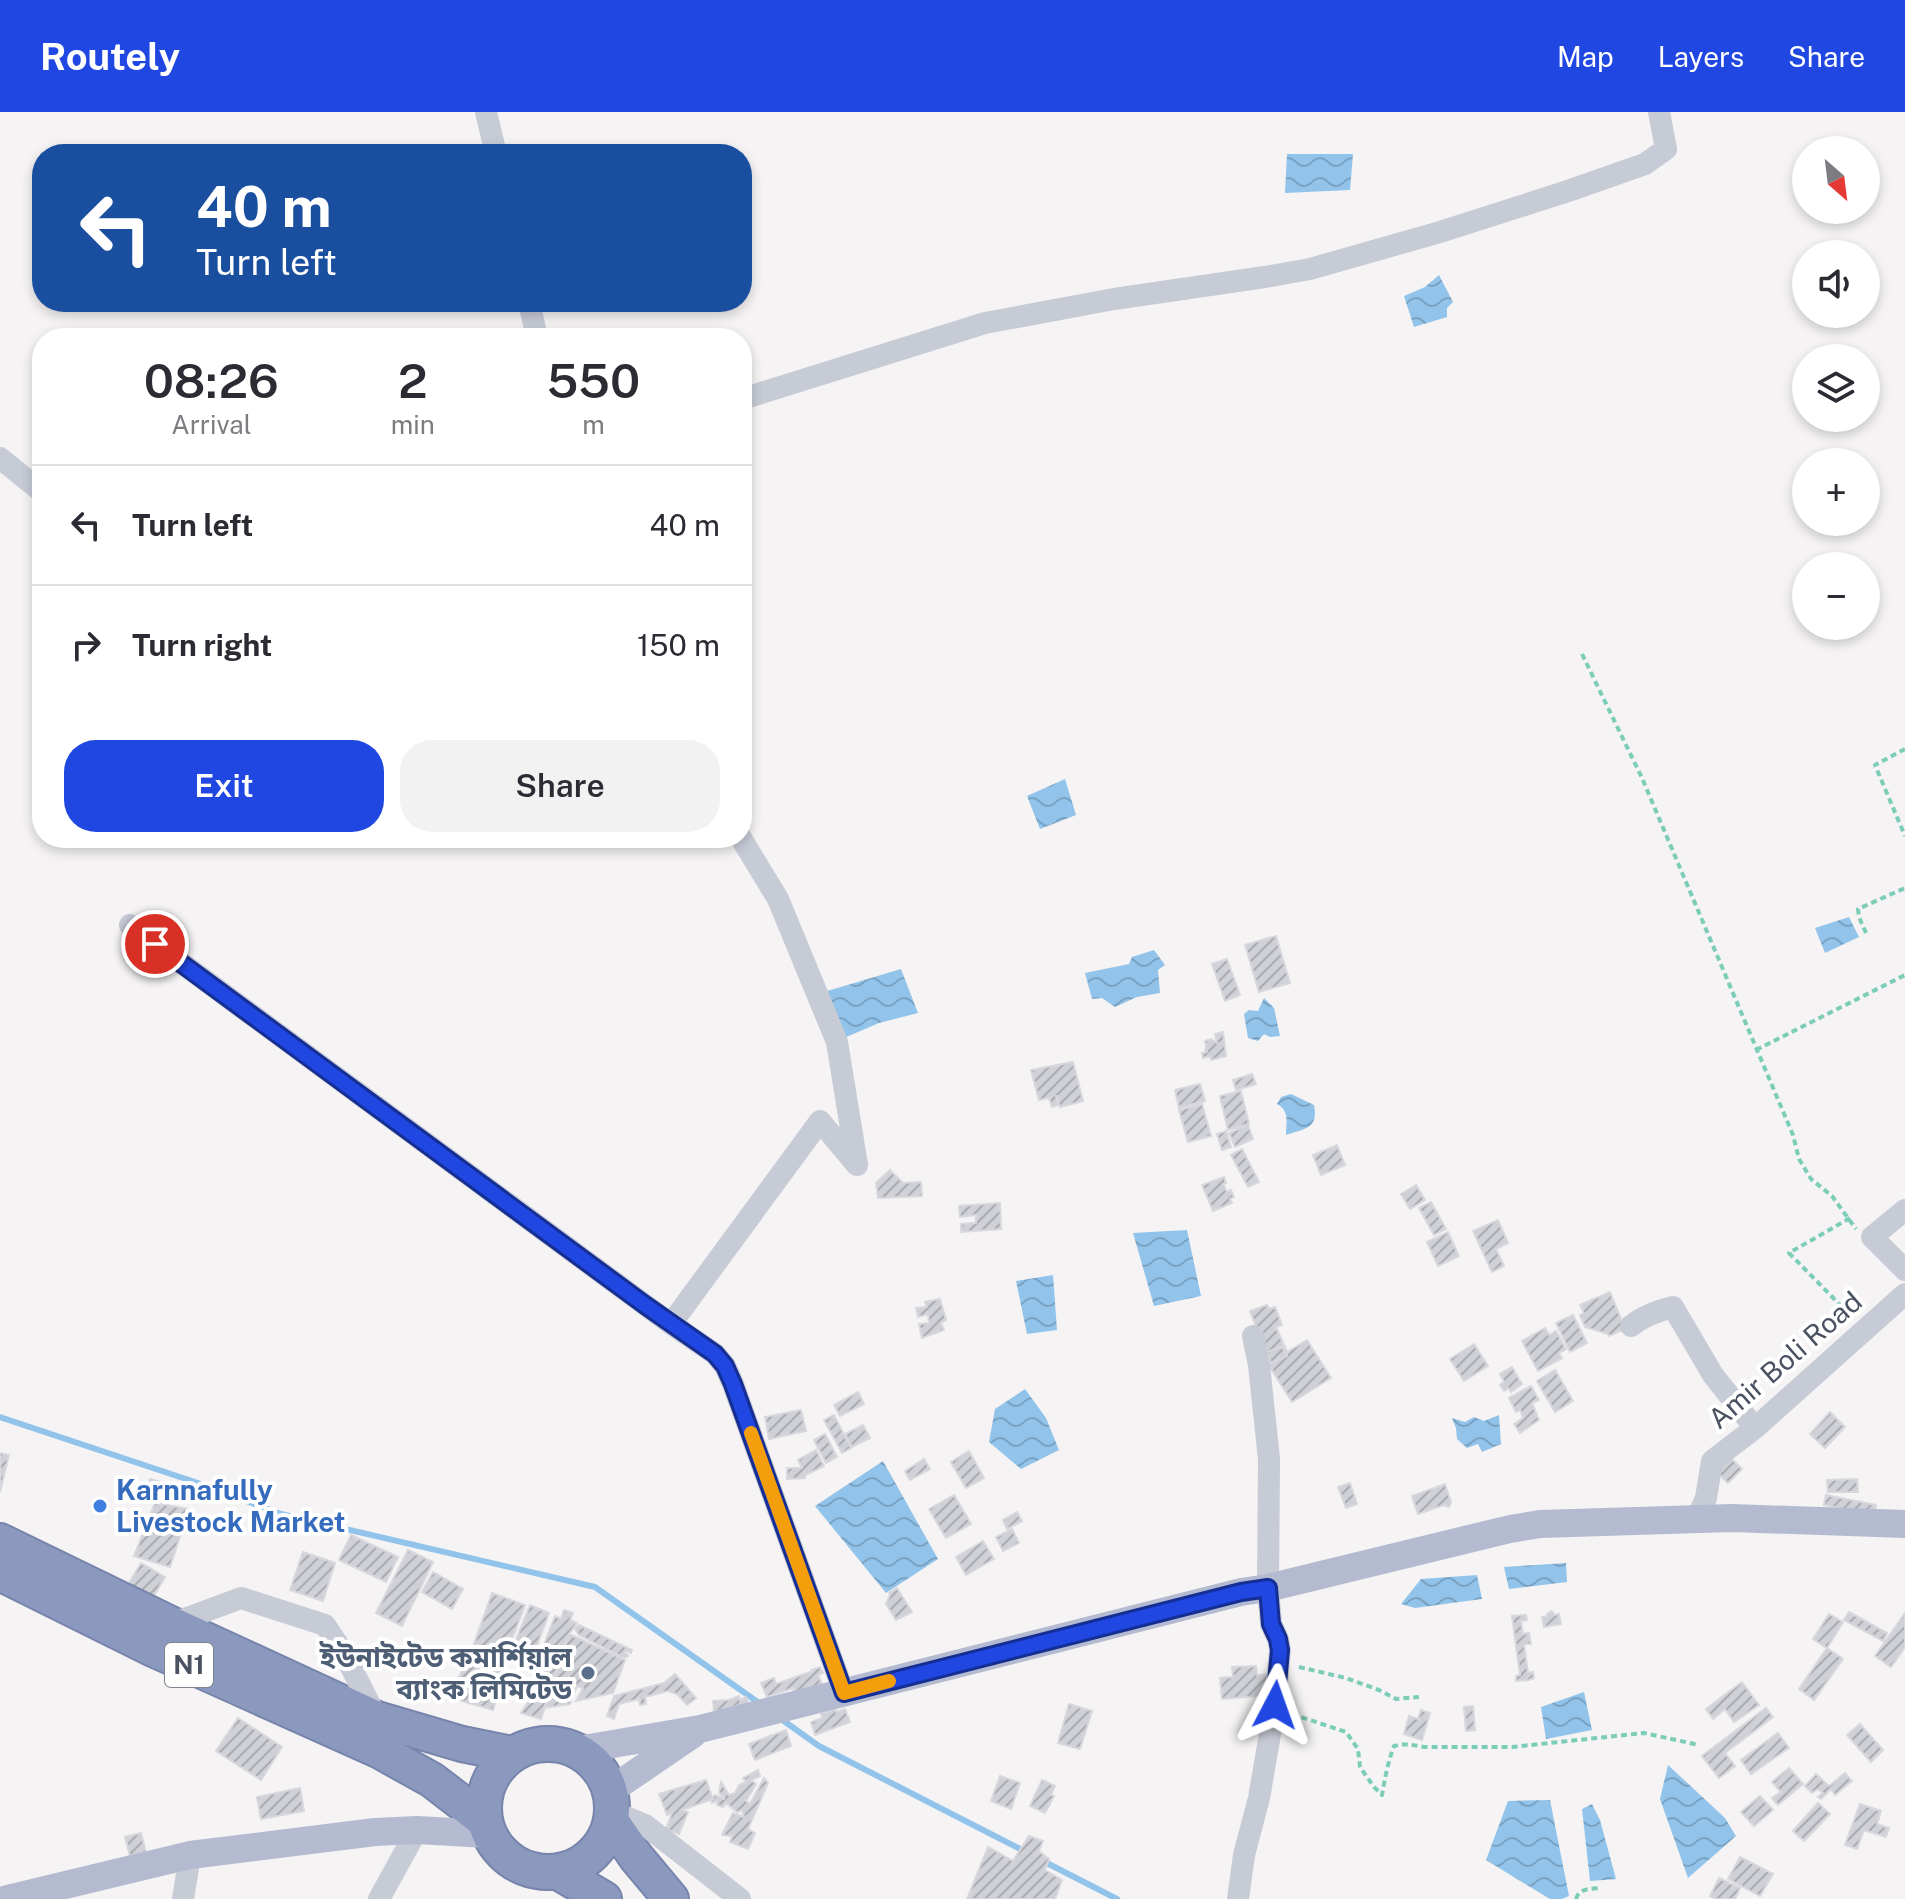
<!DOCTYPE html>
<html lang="en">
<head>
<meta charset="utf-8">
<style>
	body { margin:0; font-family:"Public Sans","Noto Sans Bengali",sans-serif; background:#f2f2f3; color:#2b2b33; height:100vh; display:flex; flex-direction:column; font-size:30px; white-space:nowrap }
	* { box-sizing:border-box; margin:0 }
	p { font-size:26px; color:#7c7c81 }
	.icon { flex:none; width:44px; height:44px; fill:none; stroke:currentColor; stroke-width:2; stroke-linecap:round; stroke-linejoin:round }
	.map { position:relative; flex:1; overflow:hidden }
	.sheet { position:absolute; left:32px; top:216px; width:720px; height:520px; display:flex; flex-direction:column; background:#fff; border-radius:32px; box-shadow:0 4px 12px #0003 }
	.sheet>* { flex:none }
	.banner { position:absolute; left:32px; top:32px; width:720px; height:168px; border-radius:32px; box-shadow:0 4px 12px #0003; background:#1a4fa0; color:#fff; overflow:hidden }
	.needle { width:52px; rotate:152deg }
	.tools { position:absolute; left:1792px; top:24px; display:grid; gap:16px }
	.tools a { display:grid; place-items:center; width:88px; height:88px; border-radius:50%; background:#fff; box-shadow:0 4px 12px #0003; font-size:40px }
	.pin { position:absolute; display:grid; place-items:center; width:68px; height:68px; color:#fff; margin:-34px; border:4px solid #fff; border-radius:50%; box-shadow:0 2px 8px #0007 }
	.me { position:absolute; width:88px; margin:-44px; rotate:4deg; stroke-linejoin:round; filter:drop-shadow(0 0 6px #0008) }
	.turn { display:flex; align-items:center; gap:28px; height:168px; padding:0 32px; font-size:36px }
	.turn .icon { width:104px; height:104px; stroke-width:2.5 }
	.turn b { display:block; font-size:56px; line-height:68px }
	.eta { display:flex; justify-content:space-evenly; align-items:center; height:136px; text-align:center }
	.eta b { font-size:48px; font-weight:600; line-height:56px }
	.button { display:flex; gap:16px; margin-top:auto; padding:16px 32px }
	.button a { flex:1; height:92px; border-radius:32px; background:#2047e2; color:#fff; font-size:32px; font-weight:600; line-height:92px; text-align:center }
	.button a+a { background:#f2f2f3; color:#2b2b33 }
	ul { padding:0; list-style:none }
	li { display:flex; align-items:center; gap:24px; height:120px; padding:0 32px; border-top:2px solid #e1e1e2 }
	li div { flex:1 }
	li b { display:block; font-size:30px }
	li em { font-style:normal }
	header { display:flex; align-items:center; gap:48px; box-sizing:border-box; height:112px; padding:0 40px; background:#2047e2; color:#fff }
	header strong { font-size:38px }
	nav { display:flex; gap:44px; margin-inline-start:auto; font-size:28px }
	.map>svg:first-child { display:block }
	.water { fill:url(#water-waves) }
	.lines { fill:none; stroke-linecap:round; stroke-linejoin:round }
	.stream { stroke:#92c4eb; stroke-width:6 }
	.building { fill:url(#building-hatch); stroke:#d7d7dd; stroke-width:2 }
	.highway-casing { stroke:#7784ab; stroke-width:38 }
	.path { stroke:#7ccdb8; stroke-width:4; stroke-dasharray:6 4; stroke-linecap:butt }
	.minor { stroke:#c7cbd6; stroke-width:22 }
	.major { stroke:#b4bbd0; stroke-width:28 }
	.highway { stroke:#8c99bf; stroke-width:34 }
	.route-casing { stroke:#152e93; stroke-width:20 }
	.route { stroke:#2047e2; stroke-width:14 }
	.slow { stroke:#f59e0b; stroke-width:14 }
	.shop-dot { fill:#3f7fe0; stroke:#fff; stroke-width:3 }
	.service-dot { fill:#5c6f8a; stroke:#fff; stroke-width:3 }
	.labels { text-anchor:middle; stroke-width:8; stroke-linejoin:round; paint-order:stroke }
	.shield { fill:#fff; stroke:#808590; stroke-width:2 }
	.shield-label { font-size:26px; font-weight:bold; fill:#4a5160 }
	.street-label { font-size:28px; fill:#4a5160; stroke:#fff }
	.shop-label { font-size:28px; font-weight:bold; fill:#366cbe; stroke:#fff; text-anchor:start }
	.service-label { font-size:28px; font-weight:bold; fill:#4e5e75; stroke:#fff; text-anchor:end }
</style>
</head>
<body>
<header>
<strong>Routely</strong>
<nav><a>Map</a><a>Layers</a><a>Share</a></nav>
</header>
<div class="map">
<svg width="1905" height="1787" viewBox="0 0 1905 1787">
	<defs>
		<pattern id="water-waves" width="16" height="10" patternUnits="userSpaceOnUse" patternTransform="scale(2)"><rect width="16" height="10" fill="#92c4eb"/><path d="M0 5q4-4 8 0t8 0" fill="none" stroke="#79a2c2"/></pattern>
		<pattern id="building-hatch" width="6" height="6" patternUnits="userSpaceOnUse" patternTransform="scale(2)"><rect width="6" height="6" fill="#cfd1d7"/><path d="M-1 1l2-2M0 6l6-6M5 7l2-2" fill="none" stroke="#aaacb2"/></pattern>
	</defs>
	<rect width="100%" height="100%" fill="#f5f3f3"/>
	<path class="water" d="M1287,42H1353L1350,78L1285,81Z
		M1439,163L1453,190L1447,196V205L1414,215L1404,184L1425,175Z
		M1065,667L1076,703L1040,717L1027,684Z
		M1849,805L1859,825L1825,841L1815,816Z
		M1154,838L1165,853L1158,858L1160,881L1137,885L1115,895L1102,886L1092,887L1085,861L1129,852L1132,845Z
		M901,857L918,901L879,911L844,926L824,880Z
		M1264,886L1274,896L1280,924L1270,925L1264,922L1258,929L1248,926L1244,902L1249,898L1258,899Z
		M1291,982L1314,993C1319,1017 1304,1017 1286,1023C1286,1010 1290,999 1277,992L1281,985Z
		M1187,1118L1201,1184L1154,1194L1133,1121Z
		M1053,1163L1057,1218L1027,1222L1016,1169Z
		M1025,1277L1046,1306L1059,1338L1021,1357L989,1330L995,1297Z
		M1499,1303L1501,1332L1482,1340L1478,1332L1467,1336L1457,1327L1456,1316L1452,1306L1465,1310L1474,1305L1484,1309Z
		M883,1349L938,1447L886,1481L815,1394Z
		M1566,1451L1567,1470L1509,1477L1504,1455Z
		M1477,1463L1482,1487L1415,1496L1401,1492L1421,1467Z
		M1584,1580L1592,1618L1546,1627L1541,1595Z
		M1668,1653L1725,1706L1736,1724L1688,1766L1660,1687Z
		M1550,1688L1569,1784L1562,1787H1550L1486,1748L1508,1689Z
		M1592,1692L1600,1708L1616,1767L1590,1769L1582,1697Z"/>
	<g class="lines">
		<path class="stream" d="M0,1305L207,1374L281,1402L595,1475L759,1591
			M781,1607L819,1634L1028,1741
			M1041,1748L1117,1787"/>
	</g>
	<path class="building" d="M1276,824L1290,871L1259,880L1245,833Z
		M1227,847L1240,883L1225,889L1212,852Z
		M1223,920L1226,944L1211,948L1210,944L1203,946L1202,941L1207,940L1205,938L1206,935L1205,929L1211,927L1217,931L1215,922Z
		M1073,950L1083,989L1060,995L1057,984H1056L1058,993L1052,995L1049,986L1039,988L1031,958Z
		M1252,962L1256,972L1236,978L1233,968Z
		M1200,972L1205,989L1179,996L1175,978Z
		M1241,979L1249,1012L1228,1018L1220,984Z
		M1202,992L1211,1024L1188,1030L1179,998Z
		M1248,1013L1253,1027L1235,1035L1229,1021Z
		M1226,1019L1231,1035L1222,1038L1217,1022Z
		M1337,1033L1345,1053L1321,1063L1313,1043Z
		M1242,1037L1259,1070L1248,1075L1231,1043Z
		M890,1058L903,1071L921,1070L922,1084L878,1086L876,1071Z
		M1224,1065L1226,1071L1223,1072L1227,1080L1231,1078L1234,1085L1230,1087L1232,1091L1213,1099L1202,1073Z
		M1416,1073L1425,1088L1410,1097L1401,1082Z
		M1431,1090L1446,1117L1434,1123L1419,1096Z
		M1000,1091L1001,1117L961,1120V1112L976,1111V1103L960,1105L959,1094Z
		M1498,1108L1508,1131L1496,1137L1504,1154L1492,1160L1473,1119Z
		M1448,1120L1459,1144L1438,1154L1427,1130Z
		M1610,1180L1625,1217L1609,1224L1608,1222L1585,1215L1580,1203L1584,1201L1580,1193Z
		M940,1187L946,1208L941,1211L944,1218L922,1226L919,1212L929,1211L928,1202L918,1205L916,1196L927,1195L925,1190Z
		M1267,1193L1269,1197L1275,1195L1282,1213L1276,1215L1287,1240L1307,1228L1331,1266L1292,1290L1268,1252L1270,1251L1250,1199Z
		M1573,1203L1587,1231L1570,1240L1556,1211Z
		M1545,1216L1549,1223L1556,1219L1566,1237L1559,1241L1562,1246L1538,1259L1522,1229Z
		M1474,1232L1488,1254L1464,1269L1450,1247Z
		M1282,1234L1287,1244L1271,1251L1267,1240Z
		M1512,1255L1522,1272L1511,1280L1508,1276L1504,1279L1500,1273L1504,1270L1500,1262Z
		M1555,1258L1573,1289L1555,1300L1537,1269Z
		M1531,1274L1539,1288L1532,1291L1539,1308L1520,1321L1514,1312L1523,1306L1520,1298L1516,1300L1509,1286Z
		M858,1280L864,1292L840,1304L834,1293Z
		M801,1298L806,1319L769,1327L765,1305Z
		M1830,1300L1845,1315L1825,1336L1810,1322Z
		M834,1303L851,1336L842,1341L824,1308Z
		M863,1313L870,1326L852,1335L845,1322Z
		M825,1322L837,1345L826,1351L814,1328Z
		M816,1338L824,1354L806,1363L805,1361V1366L787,1367V1356H802L798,1348Z
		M969,1339L984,1366L966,1376L951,1350Z
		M0,1341L9,1343L0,1380Z
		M1727,1342L1742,1357L1728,1371L1712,1355Z
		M924,1347L930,1357L910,1368L905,1359Z
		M150,1367L175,1374L169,1391L144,1386Z
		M1857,1367L1858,1380H1828L1827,1368Z
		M1350,1371L1357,1392L1346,1396L1338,1375Z
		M1445,1372L1451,1390L1449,1395L1444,1393L1418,1402L1412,1384Z
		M954,1383L971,1412L946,1426L929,1397Z
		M1826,1383L1876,1393L1874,1403L1824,1393Z
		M155,1391L189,1397L170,1455L134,1444Z
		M1017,1400L1022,1409L1007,1417L1003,1408Z
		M1012,1417L1019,1431L1003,1439L996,1425Z
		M351,1423L398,1445L386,1470L339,1448Z
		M983,1429L994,1447L966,1463L956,1445Z
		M408,1438L433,1450L402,1514L376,1501Z
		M303,1440L335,1451L323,1489L290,1478Z
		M141,1451L165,1465L147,1495L123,1481Z
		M433,1460L463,1477L452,1497L422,1480Z
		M897,1476L912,1500L896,1508L886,1492L890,1483L889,1481Z
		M492,1481L525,1493L506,1543L474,1532Z
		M530,1493L549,1501L528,1558L523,1556L526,1548L516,1545L520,1537L513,1535Z
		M564,1498L573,1501L570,1508L577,1511L569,1522L541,1607L521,1601L544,1566L533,1562L555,1504L561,1507Z
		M1551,1499L1555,1503L1559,1502L1561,1512L1544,1515L1542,1505L1548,1504L1547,1502Z
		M1849,1500L1887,1521L1883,1529L1844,1508Z
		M1905,1501V1535L1891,1555L1875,1544Z
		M1829,1502L1843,1510L1827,1536L1813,1527Z
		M1526,1503L1527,1508L1521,1509L1523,1522L1529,1521L1531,1532H1524L1528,1561L1533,1560L1534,1566L1529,1568L1516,1569V1564L1520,1563L1512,1504Z
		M579,1513L632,1538L631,1541L625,1538L624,1542H627L628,1544L624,1546L579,1523L575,1517Z
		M569,1522L625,1548L613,1581L576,1589L583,1576L577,1574L570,1592L544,1596Z
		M476,1533L508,1548L493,1598L448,1585Z
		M1827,1536L1843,1547L1814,1588L1799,1577Z
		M1256,1554L1257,1563L1268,1562L1270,1583L1222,1587L1220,1566L1233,1565L1232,1555Z
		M820,1555L823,1561L818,1563L822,1572L795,1582L793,1576L767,1585L761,1571L774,1566L776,1572L813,1559L812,1558Z
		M675,1562L696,1586L687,1593L677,1582L668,1579L645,1585L646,1592L640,1593L639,1587L619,1592L614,1607L607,1604L613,1587L615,1588L614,1584L664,1571Z
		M1742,1570L1759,1593L1734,1610L1725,1597L1713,1607L1706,1597Z
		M739,1584L740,1588L746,1585L748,1591L714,1600L713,1589L729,1588Z
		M1069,1592L1092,1599L1080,1637L1058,1631Z
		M1473,1594L1475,1618L1466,1619L1464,1595Z
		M1766,1596L1773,1605L1725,1641L1735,1654L1719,1666L1702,1644Z
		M835,1597L836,1600L845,1597L850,1610L815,1623L811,1610L822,1606L821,1602Z
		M1421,1598L1430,1601L1422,1628L1404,1622L1409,1604L1418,1607Z
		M238,1606L282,1635L261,1668L216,1639Z
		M1860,1612L1883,1638L1871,1650L1847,1623Z
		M786,1618L791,1634L755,1648L749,1632Z
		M1778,1621L1789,1636L1751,1662L1741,1648Z
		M1789,1656L1803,1672L1778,1693L1772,1686L1781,1680L1772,1670Z
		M758,1658L760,1664L751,1668L756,1672L746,1689L750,1692L764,1666L768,1671L748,1717L755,1721L748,1737L730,1730L732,1724L722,1723L733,1701L744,1705L742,1698L737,1700L726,1691L723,1695L717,1693V1689L712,1691L711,1688L715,1683L724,1687V1685L719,1681L721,1670L729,1683L735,1681L739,1673L746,1670L743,1666Z
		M1845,1661L1852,1669L1835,1683L1831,1677L1821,1687L1818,1685L1823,1681L1818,1677L1812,1681L1805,1674L1816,1662L1829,1674Z
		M1000,1664L1020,1671L1011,1697L991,1689Z
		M706,1668L713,1687L682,1698L688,1700L679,1722L666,1717L672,1701L667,1703L659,1682Z
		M1042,1668L1055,1674L1051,1683L1054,1684L1045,1701L1030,1694Z
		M300,1676L304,1699L261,1707L257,1685Z
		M1760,1684L1773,1698L1754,1714L1741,1700Z
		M1818,1691L1830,1702L1804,1729L1793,1719Z
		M1860,1692L1881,1699L1877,1712L1889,1716L1886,1725L1864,1718L1857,1737L1845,1733Z
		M141,1721L146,1740L130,1744L125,1725Z
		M1029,1724L1043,1729L1039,1739L1049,1747L1045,1758L1062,1768L1055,1787H967L988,1735L1013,1749Z
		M1740,1745L1773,1762L1760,1784L1728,1767Z
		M1719,1766L1740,1776L1735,1787H1716L1710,1784Z"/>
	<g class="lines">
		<defs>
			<path id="highway" d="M0,1429L171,1512L377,1607L462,1632L512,1642
				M0,1461L153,1537L380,1639L432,1668L484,1708
				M484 1696a64 64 0 1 1 128 0a64 64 0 1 1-128 0Z
				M612,1710L636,1745L671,1787
				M558,1760L604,1787"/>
		</defs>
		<use href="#highway" class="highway-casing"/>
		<path class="path" d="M1582,542L1642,666L1793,1023L1799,1047L1811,1067L1832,1084L1856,1117
			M1905,637L1875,653L1905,724
			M1866,821L1859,805L1858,797L1905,776
			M1756,938L1905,863
			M1850,1106L1789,1141L1852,1205
			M1299,1555L1346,1566L1379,1578L1396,1587L1419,1585
			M1292,1602L1346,1620L1358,1637L1360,1655L1374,1675L1382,1683C1385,1666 1388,1650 1394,1634C1405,1631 1413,1633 1424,1635H1512L1644,1621L1699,1633
			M1576,1787C1579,1776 1591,1777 1600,1776"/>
		<path class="minor" d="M486,0L496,42
			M529,190L537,226
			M742,287L985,211L1114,187L1265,165L1310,157L1440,120L1568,79L1645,52L1666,37L1659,0
			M0,346L42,380
			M741,726L778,787L837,930L857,1053
			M130,813L671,1212L715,1242L725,1254L733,1272L844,1581
			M1905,1098L1872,1125L1905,1158
			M671,1212L820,1009L856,1052
			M1631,1214C1643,1204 1657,1199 1673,1195L1713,1263L1755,1316
			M1696,1408L1706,1386L1712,1349L1755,1316L1905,1182
			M171,1512L241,1486L325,1513L345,1543L377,1607
			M613,1700L645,1713L740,1787
			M183,1787L190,1743
			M379,1787L417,1718
			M1238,1787L1244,1743L1259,1686L1275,1593L1280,1538L1278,1527L1271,1512L1268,1476L1269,1347L1259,1253L1253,1224"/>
		<path class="major" d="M578,1638L700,1617L1241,1480L1268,1476L1510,1417L1540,1412L1732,1406L1905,1412
			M611,1678L693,1622
			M7,1787L190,1743L375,1720L417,1718L488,1722"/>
		<use href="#highway" class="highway"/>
	</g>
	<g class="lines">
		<defs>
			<path id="route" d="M155,832L645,1193L715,1242L725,1254L733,1272L844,1581L1241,1480L1268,1476L1271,1512L1278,1527L1280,1538L1275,1593"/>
		</defs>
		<use href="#route" class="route-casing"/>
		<use href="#route" class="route"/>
		<path class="slow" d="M751,1321L844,1581L889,1569"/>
	</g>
	<circle class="shop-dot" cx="100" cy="1394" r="8"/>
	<circle class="service-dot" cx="588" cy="1561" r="8"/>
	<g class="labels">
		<rect class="shield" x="165" y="1531" width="48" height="44" rx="6"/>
		<g class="shield-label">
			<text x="189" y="1562">N1</text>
		</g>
		<g class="street-label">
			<text transform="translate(1785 1248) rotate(-41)" y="10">Amir Boli Road</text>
		</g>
		<g class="shop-label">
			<text x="116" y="1388">Karnnafully<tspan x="116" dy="32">Livestock Market</tspan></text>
		</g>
		<g class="service-label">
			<text x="572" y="1555">ইউনাইটেড কমার্শিয়াল<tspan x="572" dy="32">ব্যাংক লিমিটেড</tspan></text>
		</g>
	</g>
</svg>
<div class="tools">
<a><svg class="needle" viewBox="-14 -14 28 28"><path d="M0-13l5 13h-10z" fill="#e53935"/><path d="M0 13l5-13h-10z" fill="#7c7c81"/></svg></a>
<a><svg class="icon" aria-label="sound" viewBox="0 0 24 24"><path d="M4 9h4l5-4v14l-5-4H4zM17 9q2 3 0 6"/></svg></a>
<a><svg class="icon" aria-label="layers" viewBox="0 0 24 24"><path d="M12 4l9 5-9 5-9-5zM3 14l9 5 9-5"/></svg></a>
<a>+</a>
<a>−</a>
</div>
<div class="pin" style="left:155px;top:832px;background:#d93025"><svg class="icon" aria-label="arrive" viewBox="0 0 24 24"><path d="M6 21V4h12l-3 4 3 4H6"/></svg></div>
<svg class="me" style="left:1275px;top:1593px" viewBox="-20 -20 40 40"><path d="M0-17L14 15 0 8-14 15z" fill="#2047e2" stroke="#fff" stroke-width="4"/></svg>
<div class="banner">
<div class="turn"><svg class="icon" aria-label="left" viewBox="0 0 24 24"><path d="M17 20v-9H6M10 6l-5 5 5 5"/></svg><div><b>40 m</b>Turn left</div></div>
</div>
<section class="sheet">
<div class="eta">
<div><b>08:26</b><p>Arrival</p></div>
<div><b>2</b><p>min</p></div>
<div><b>550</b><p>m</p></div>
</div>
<ul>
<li><svg class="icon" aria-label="left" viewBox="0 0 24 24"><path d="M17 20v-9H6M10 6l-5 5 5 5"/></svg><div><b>Turn left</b></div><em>40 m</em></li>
<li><svg class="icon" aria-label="right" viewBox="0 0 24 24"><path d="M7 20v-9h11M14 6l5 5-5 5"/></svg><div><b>Turn right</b></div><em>150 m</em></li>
</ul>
<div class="button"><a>Exit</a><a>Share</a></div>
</section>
</div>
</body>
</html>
